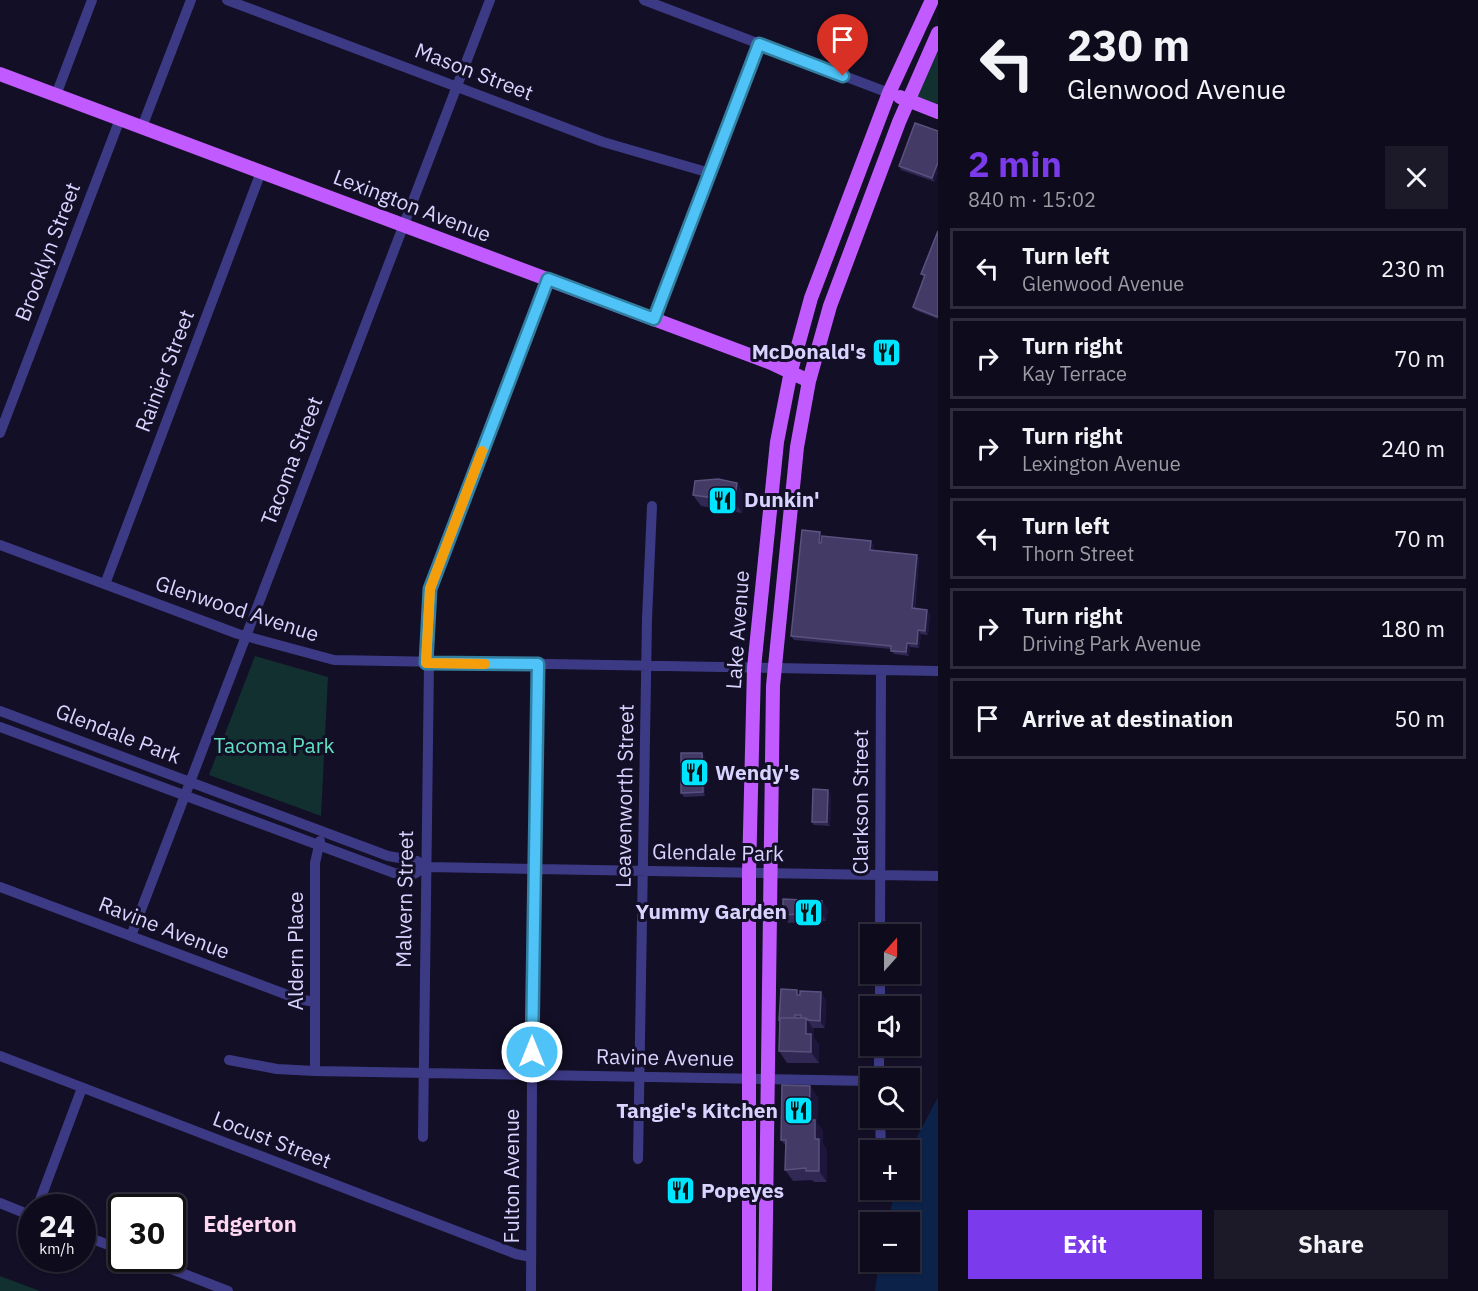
<!DOCTYPE html>
<html lang="en">
<head>
<meta charset="utf-8">
<style>
	body { margin:0; font-family:"IBM Plex Sans",sans-serif; background:#1c1929; color:#f1f3f6; height:100vh; display:flex; flex-direction:column; font-size:22px; white-space:nowrap }
	* { box-sizing:border-box; margin:0 }
	p { font-size:20px; color:#9b9ba3 }
	.icon { flex:none; width:33px; height:33px; fill:none; stroke:currentColor; stroke-width:2; stroke-linecap:round; stroke-linejoin:round }
	.map { position:relative; flex:1; overflow:hidden }
	.panel { display:flex; flex-direction:column; background:#0e0b1c; width:540px }
	.panel>* { flex:none }
	.hud { background:#0e0b1c; color:#f1f3f6; overflow:hidden }
	.needle { width:39px; rotate:21deg }
	.controls { position:absolute; left:860px; top:924px; display:grid; gap:12px }
	.controls a { display:grid; place-items:center; width:60px; height:60px; border-radius:0px; background:#0e0b1c; box-shadow:0 2px 4px #0004,0 0 0 2px #2e2b3b; font-size:30px }
	.speed { position:absolute; left:18px; top:1194px; display:flex; gap:12px; font-size:30px; font-weight:700; text-align:center }
	.speed>* { display:grid; place-content:center; width:78px; height:78px; border-radius:50%; background:#0e0b1c; box-shadow:0 2px 4px #0004,0 0 0 2px #2e2b3b; line-height:1 }
	.speed small { font-size:15px; font-weight:400 }
	.speed .limit { border:3px solid #111; border-radius:9px; background:#fff; color:#111 }
	.pin { position:absolute; display:grid; place-items:center; width:51px; height:51px; color:#fff; margin:-62px -26px; border-radius:50% 50% 50% 0; rotate:-45deg; box-shadow:0 0 6px #0007 }
	.pin .icon { rotate:45deg }
	.me { position:absolute; width:66px; margin:-33px; rotate:0deg; stroke-linejoin:round; filter:drop-shadow(0 0 4px #0008) }
	.turn { display:flex; align-items:center; gap:21px; height:126px; padding:0 30px; font-size:27px }
	.turn .icon { width:78px; height:78px; stroke-width:2.5 }
	.turn b { display:block; font-size:42px; line-height:51px }
	.round { display:grid; place-items:center; flex:none; width:63px; height:63px; border-radius:0px; background:#1c1929 }
	.overview { display:flex; align-items:center; justify-content:space-between; height:102px; padding:0 30px }
	h1 { font-size:36px; font-weight:800; line-height:45px; color:#7c3aed }
	.action { display:flex; gap:12px; margin-top:auto; padding:12px 30px }
	.action a { flex:1; height:69px; border-radius:0px; background:#7c3aed; color:#fff; font-size:24px; font-weight:800; line-height:69px; text-align:center }
	.action a+a { background:#1c1929; color:#f1f3f6 }
	ul { padding:0; list-style:none }
	li { display:flex; align-items:center; gap:18px; height:81px; margin:0 12px 9px; padding:0 18px; border:3px solid #2e2b3b; border-radius:0px }
	li div { flex:1 }
	li b { display:block; font-size:22px }
	li em { font-style:normal }
	main { display:flex; flex:1; min-height:0 }
	.map>svg:first-child { display:block }
	.green { fill:#12302f }
	.water { fill:#0c2248 }
	.lines { fill:none; stroke-linecap:round; stroke-linejoin:round }
	.minor { stroke:#3d3a85; stroke-width:10 }
	.major { stroke:#c25bff; stroke-width:14 }
	.wall { fill:#312854 }
	.shaded-wall { fill:#1d163a }
	.building { fill:#433a66; stroke:#5a527e; stroke-width:1.5 }
	.route-casing { stroke:#337fa1; stroke-width:15 }
	.route { stroke:#4fc3f7; stroke-width:10 }
	.slow { stroke:#f59e0b; stroke-width:10 }
	.labels { text-anchor:middle; stroke-width:6; stroke-linejoin:round; paint-order:stroke }
	.street-label { font-size:21px; fill:#d9d4ff; stroke:#130f26 }
	.poi-label { font-size:21px; font-weight:bold; fill:#d9d4ff; stroke:#130f26; text-anchor:end }
	.park-label { font-size:21px; fill:#5fe0c0; stroke:#130f26 }
	.neighbourhood-label { font-size:22px; font-weight:bold; fill:#ffd6f0; stroke:#130f26 }
</style>
</head>
<body>
<main>
<div class="map">
<svg width="938" height="1291" viewBox="0 0 938 1291">
	<rect width="100%" height="100%" fill="#130f26"/>
	<path class="green" d="M938,33V112L908,100Z
		M255,656L328,677L321,816L209,775Z
		M0,1276L40,1291H0Z"/>
	<path class="water" d="M938,1097V1291H875L879,1262H909V1222H887L896,1190H909V1152Z"/>
	<g class="lines">
		<path class="minor" d="M227,0L603,142L710,173
			M644,0L889,93
			M56,95L92,0
			M142,127L191,0
			M654,319L759,44
			M0,433L120,119
			M0,545L238,634L334,660L938,671
			M105,584L261,172
			M426,663L430,589L548,279
			M0,711L388,856L417,861L425,867
			M0,727L394,873L414,874L425,867L938,876
			M0,887L298,999L315,1002
			M880,934L881,670
			M131,936L490,0
			M880,1006V974
			M0,1056L516,1254L531,1257
			M229,1060L277,1069L315,1071L870,1081
			M315,1071V863L320,841
			M879,1078V1046
			M909,1082H912
			M880,1118L881,1150
			M423,1137L429,663
			M638,1159L647,619L652,506
			M0,1203L32,1216
			M37,1208L82,1088
			M82,1235L122,1250
			M143,1258L228,1291
			M531,1291L533,869L538,665"/>
		<path class="major" d="M0,74L771,363L809,381
			M900,97L938,112
			M749,1291V873L754,668L777,442L791,371L811,298L889,93L932,0
			M765,1291L773,686L797,447L809,381L830,306L899,122L938,33"/>
	</g>
	<path class="wall" d="M938,131L935,182L901,170L899,166Z
		M938,231V319L915,310L913,307L924,277L921,274Z
		M737,483L744,494L742,513L701,506L693,495Z
		M820,532L822,536L874,545L873,550L917,555L919,559L915,609L930,614L928,635L921,634L919,648L910,647L909,656L894,654L891,649L794,640L791,636Z
		M705,757V796L684,797L681,793Z
		M831,794L830,826L814,825L812,822Z
		M828,909L826,921L788,923L783,915Z
		M800,994L826,1000L825,1028H813L814,1030V1038L819,1045V1063H787L779,1051Z
		M818,1097L817,1123L823,1131V1144L827,1150V1182H814L812,1180L793,1181L785,1170L786,1146L781,1140Z"/>
	<path class="shaded-wall" d="M938,162V173L935,182L932,178Z
		M737,483L744,494L742,513L734,501Z
		M820,532L822,536L821,546L819,543Z
		M871,541L874,545L873,554L870,550Z
		M917,555L919,559L914,612L912,608Z
		M927,610L930,614L928,635L925,631Z
		M918,630L921,634L919,648L917,644Z
		M907,643L910,647L909,656L906,652Z
		M702,753L705,757V796L703,792Z
		M828,790L831,794L830,826L827,822Z
		M822,901L828,909L826,921L821,913Z
		M821,992L826,1000L825,1028L820,1021Z
		M806,1018L814,1030V1038L819,1045V1063L811,1052L806,1034Z
		M810,1086L818,1097L817,1123L823,1131V1144L827,1150V1182L819,1171L815,1139L809,1120Z"/>
	<path class="building" d="M915,123L938,131V162L932,178L899,166Z
		M938,231V317L913,307L925,275L921,274Z
		M718,479L737,483L734,501L693,495L695,481Z
		M802,530L820,532L819,543H821L822,536L871,541L870,550L917,555L912,608L927,610L925,631L918,630L917,644L907,643L906,652L891,651V646L791,636Z
		M681,753H702L703,792L681,793Z
		M813,789L828,790L827,822H812Z
		M783,899L822,901L821,913L783,915Z
		M781,989L797,990V995H800V991L821,992L820,1021L808,1020L806,1018H801V1015H795V1018H780L779,1021Z
		M780,1018H806V1034H811V1052L779,1051Z
		M782,1085L810,1086L809,1120H815V1139H819V1171H806V1168L785,1170L786,1140H781Z"/>
	<g class="lines">
		<defs>
			<path id="route" d="M532,1052L538,664L426,663L430,589L548,279L654,319L759,44L843,76"/>
		</defs>
		<use href="#route" class="route-casing"/>
		<use href="#route" class="route"/>
		<path class="slow" d="M482,451L430,589L426,663L485,664"/>
	</g>
	<defs>
		<symbol id="restaurant-square" viewBox="-11 -11 22 22"><rect x="-9" y="-9" width="18" height="18" rx="4" fill="#00e5ff" stroke="#130f26"/><path d="M-5-6h1v4h1v-4h1v4h1v-4h1v5L-1.5 .5V6h-2V.5L-5-1ZM5-6V6H3V1.5H1.5Q1.5-4 5-6Z" fill="#111"/></symbol>
	</defs>
	<g fill-rule="evenodd">
		<use href="#restaurant-square" x="870" y="336" width="33" height="33"/>
		<use href="#restaurant-square" x="706" y="484" width="33" height="33"/>
		<use href="#restaurant-square" x="678" y="756" width="33" height="33"/>
		<use href="#restaurant-square" x="792" y="896" width="33" height="33"/>
		<use href="#restaurant-square" x="782" y="1094" width="33" height="33"/>
		<use href="#restaurant-square" x="664" y="1174" width="33" height="33"/>
	</g>
	<g class="labels">
		<g class="street-label">
			<text transform="translate(474 72) rotate(21)" y="7">Mason Street</text>
			<text transform="translate(412 206) rotate(21)" y="7">Lexington Avenue</text>
			<text transform="translate(48 252) rotate(-69)" y="7">Brooklyn Street</text>
			<text transform="translate(165 371) rotate(-69)" y="7">Rainier Street</text>
			<text transform="translate(292 461) rotate(-69)" y="7">Tacoma Street</text>
			<text transform="translate(237 609) rotate(18)" y="7">Glenwood Avenue</text>
			<text transform="translate(738 630) rotate(-86)" y="7">Lake Avenue</text>
			<text transform="translate(118 734) rotate(21)" y="7">Glendale Park</text>
			<text transform="translate(625 796) rotate(-89)" y="7">Leavenworth Street</text>
			<text transform="translate(861 802) rotate(-90)" y="7">Clarkson Street</text>
			<text transform="translate(718 853) rotate(1)" y="7">Glendale Park</text>
			<text transform="translate(405 899) rotate(-89)" y="7">Malvern Street</text>
			<text transform="translate(164 928) rotate(21)" y="7">Ravine Avenue</text>
			<text transform="translate(296 951) rotate(-90)" y="7">Aldern Place</text>
			<text transform="translate(665 1058) rotate(1)" y="7">Ravine Avenue</text>
			<text transform="translate(272 1140) rotate(21)" y="7">Locust Street</text>
			<text transform="translate(512 1176) rotate(-90)" y="7">Fulton Avenue</text>
		</g>
		<g class="poi-label">
			<text x="866" y="359">McDonald's</text>
			<text x="744" y="507" text-anchor="start">Dunkin'</text>
			<text x="715" y="780" text-anchor="start">Wendy's</text>
			<text x="787" y="919">Yummy Garden</text>
			<text x="778" y="1118">Tangie's Kitchen</text>
			<text x="701" y="1198" text-anchor="start">Popeyes</text>
		</g>
		<g class="park-label">
			<text x="274" y="753">Tacoma Park</text>
		</g>
		<g class="neighbourhood-label">
			<text x="250" y="1232">Edgerton</text>
		</g>
	</g>
</svg>
<div class="controls">
<a><svg class="needle" viewBox="-14 -14 28 28"><path d="M0-13l5 13h-10z" fill="#e53935"/><path d="M0 13l5-13h-10z" fill="#9b9ba3"/></svg></a>
<a><svg class="icon" aria-label="sound" viewBox="0 0 24 24"><path d="M4 9h4l5-4v14l-5-4H4zM17 9q2 3 0 6"/></svg></a>
<a><svg class="icon" aria-label="search" viewBox="0 0 24 24"><circle cx="10" cy="10" r="6"/><path d="M15 15l6 6"/></svg></a>
<a>+</a>
<a>−</a>
</div>
<div class="speed"><div>24<small>km/h</small></div><div class="limit">30</div></div>
<div class="pin" style="left:843px;top:76px;background:#d93025"><svg class="icon" aria-label="arrive" viewBox="0 0 24 24"><path d="M6 21V4h12l-3 4 3 4H6"/></svg></div>
<svg class="me" style="left:532px;top:1052px" viewBox="-20 -20 40 40"><circle r="17" fill="#4fc3f7" stroke="#fff" stroke-width="3"/><path d="M0-11L8 9 0 5-8 9z" fill="#fff"/></svg>
</div>
<section class="panel">
<div class="hud">
<div class="turn"><svg class="icon" aria-label="left" viewBox="0 0 24 24"><path d="M17 20v-9H6M10 6l-5 5 5 5"/></svg><div><b>230 m</b>Glenwood Avenue</div></div>
</div>
<div class="overview"><div><h1>2 min</h1><p>840 m · 15:02</p></div><a class="round"><svg class="icon" aria-label="close" viewBox="0 0 24 24"><path d="M6 6l12 12M18 6L6 18"/></svg></a></div>
<ul>
<li><svg class="icon" aria-label="left" viewBox="0 0 24 24"><path d="M17 20v-9H6M10 6l-5 5 5 5"/></svg><div><b>Turn left</b><p>Glenwood Avenue</p></div><em>230 m</em></li>
<li><svg class="icon" aria-label="right" viewBox="0 0 24 24"><path d="M7 20v-9h11M14 6l5 5-5 5"/></svg><div><b>Turn right</b><p>Kay Terrace</p></div><em>70 m</em></li>
<li><svg class="icon" aria-label="right" viewBox="0 0 24 24"><path d="M7 20v-9h11M14 6l5 5-5 5"/></svg><div><b>Turn right</b><p>Lexington Avenue</p></div><em>240 m</em></li>
<li><svg class="icon" aria-label="left" viewBox="0 0 24 24"><path d="M17 20v-9H6M10 6l-5 5 5 5"/></svg><div><b>Turn left</b><p>Thorn Street</p></div><em>70 m</em></li>
<li><svg class="icon" aria-label="right" viewBox="0 0 24 24"><path d="M7 20v-9h11M14 6l5 5-5 5"/></svg><div><b>Turn right</b><p>Driving Park Avenue</p></div><em>180 m</em></li>
<li><svg class="icon" aria-label="arrive" viewBox="0 0 24 24"><path d="M6 21V4h12l-3 4 3 4H6"/></svg><div><b>Arrive at destination</b></div><em>50 m</em></li>
</ul>
<div class="action"><a>Exit</a><a>Share</a></div>
</section>
</main>
</body>
</html>
